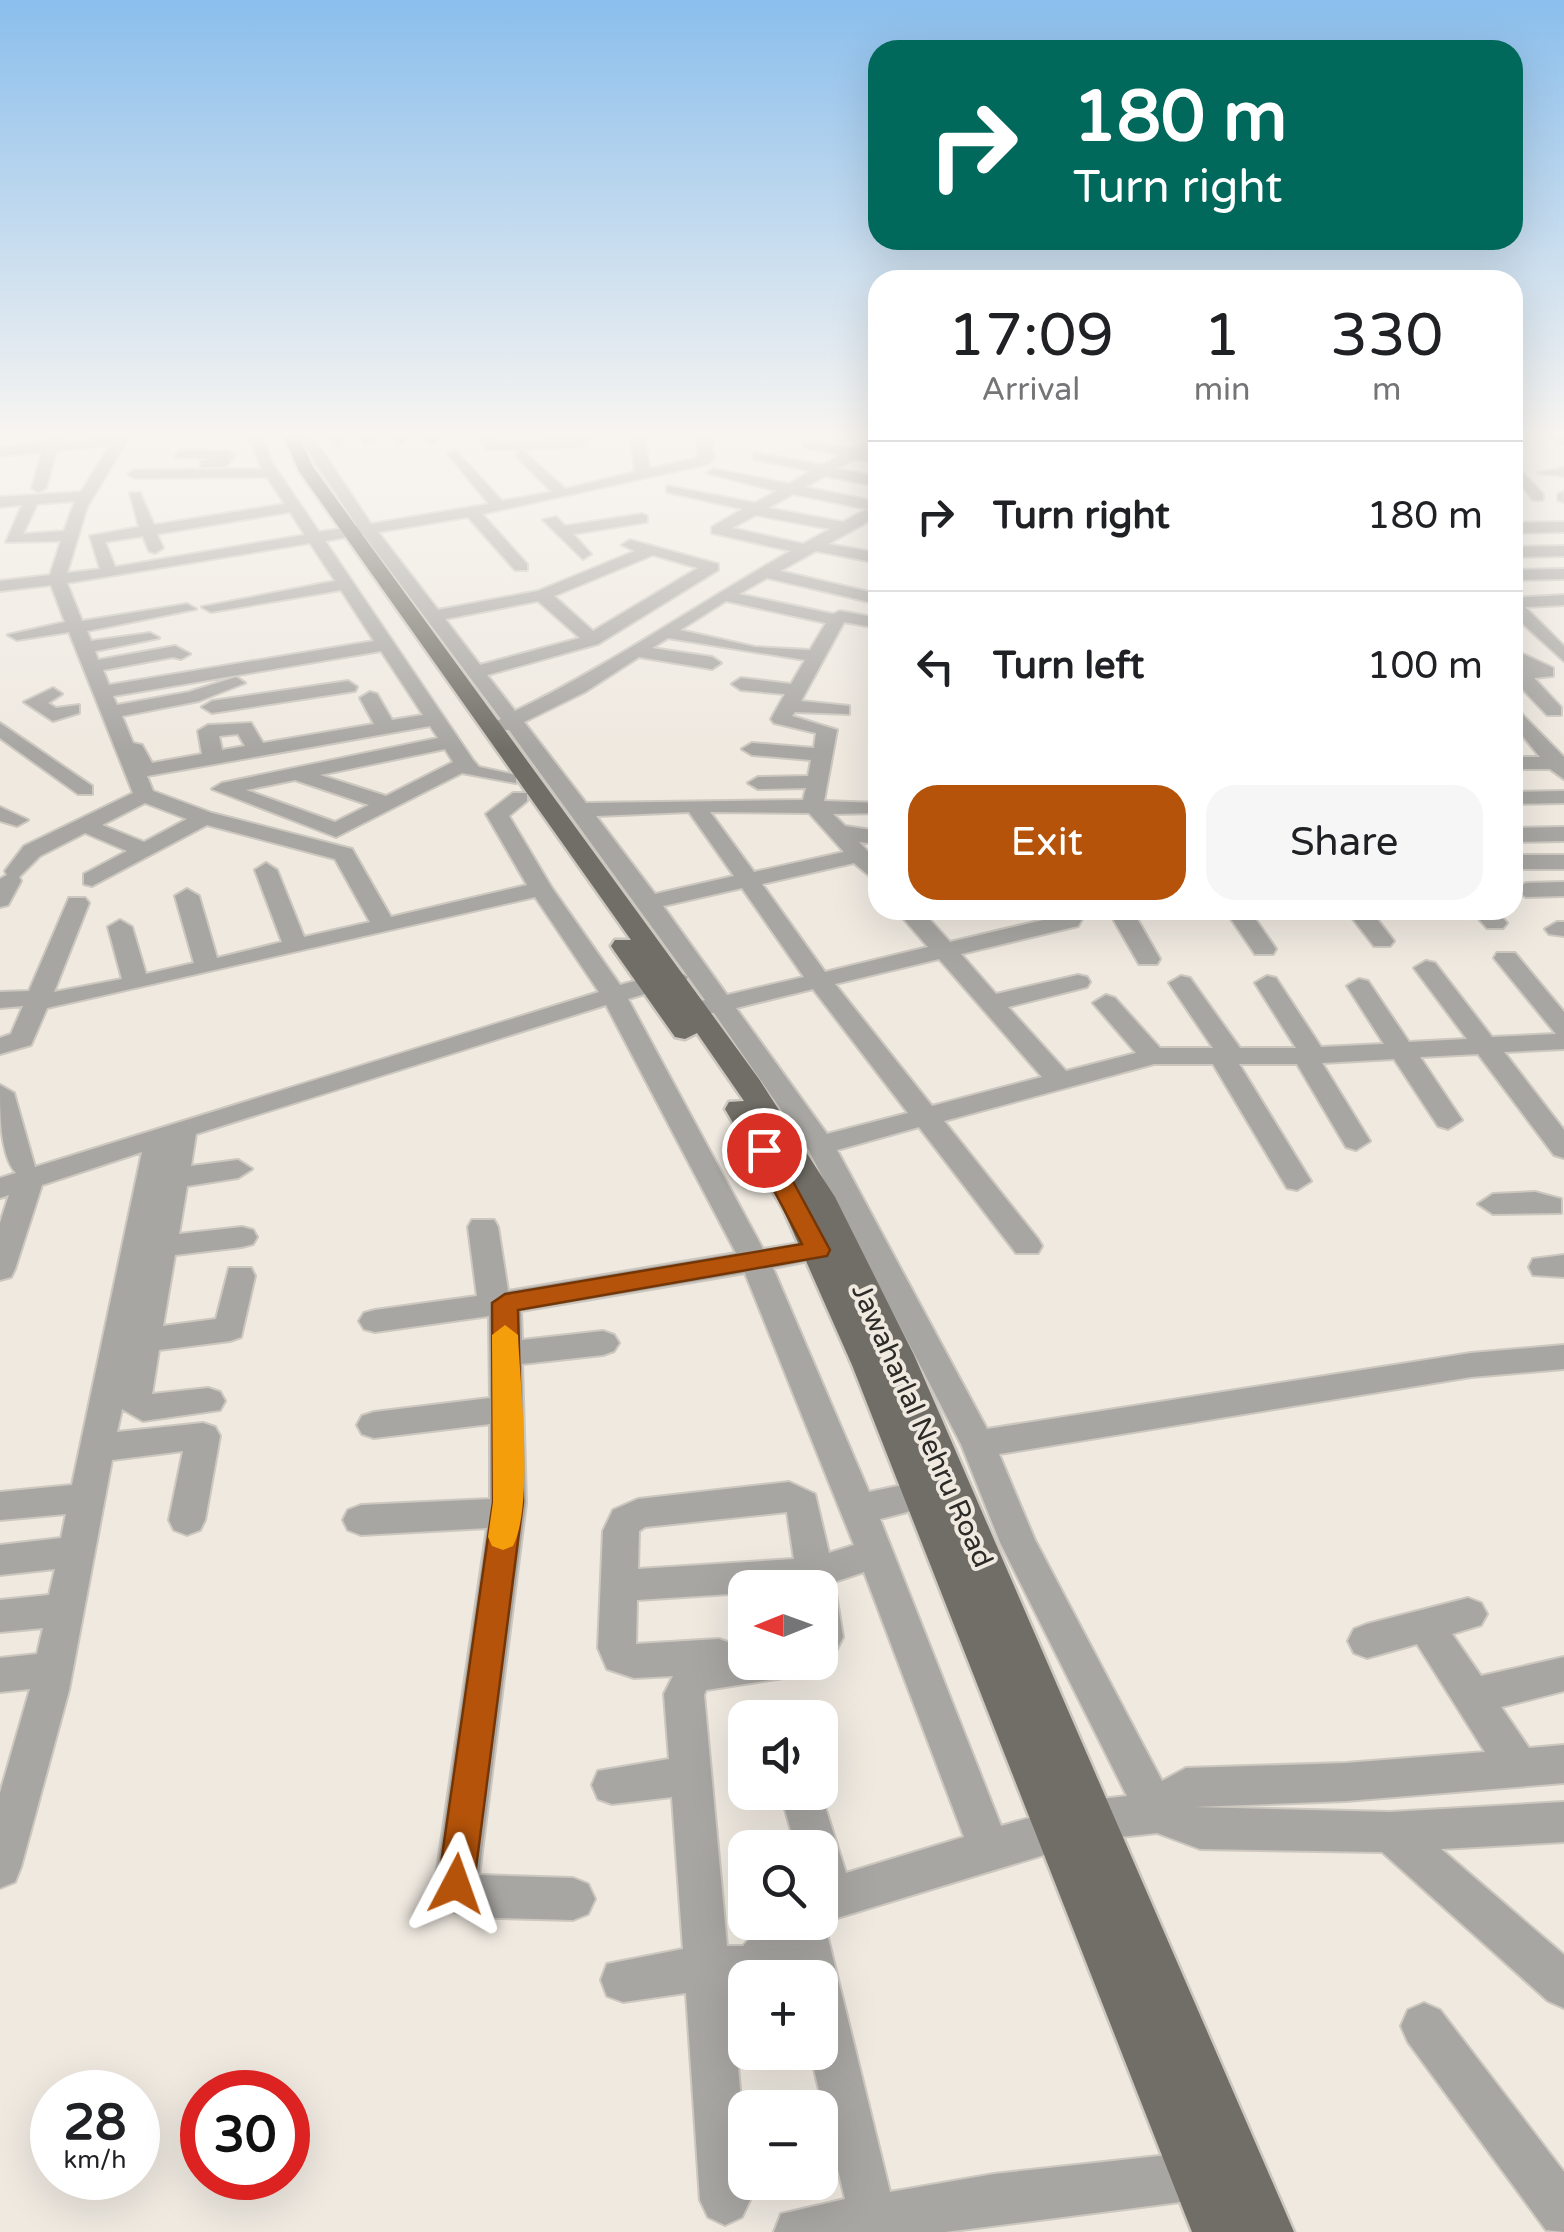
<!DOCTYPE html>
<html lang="en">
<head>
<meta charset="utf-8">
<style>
	body { margin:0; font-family:"Varela Round",sans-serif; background:#f6f6f6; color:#202124; height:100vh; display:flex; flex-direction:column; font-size:38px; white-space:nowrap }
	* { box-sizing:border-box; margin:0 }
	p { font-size:32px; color:#757577 }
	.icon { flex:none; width:55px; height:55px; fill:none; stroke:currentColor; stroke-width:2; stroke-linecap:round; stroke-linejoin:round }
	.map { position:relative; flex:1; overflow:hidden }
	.sheet { position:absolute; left:868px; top:270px; width:655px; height:650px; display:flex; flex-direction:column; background:#fff; border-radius:30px; box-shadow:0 10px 40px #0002 }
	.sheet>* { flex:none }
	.banner { position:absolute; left:868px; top:40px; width:655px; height:210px; border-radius:30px; box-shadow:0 10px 40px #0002; background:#00695c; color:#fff; overflow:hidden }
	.needle { width:65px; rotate:269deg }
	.fabs { position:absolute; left:728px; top:1570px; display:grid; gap:20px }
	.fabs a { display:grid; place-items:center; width:110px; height:110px; border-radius:20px; background:#fff; box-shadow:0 10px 40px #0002; font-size:50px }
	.speed { position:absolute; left:30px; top:2070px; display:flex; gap:20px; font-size:50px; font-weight:700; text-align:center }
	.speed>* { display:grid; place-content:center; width:130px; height:130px; border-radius:50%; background:#fff; box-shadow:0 10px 40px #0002; line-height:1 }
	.speed small { font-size:25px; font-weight:400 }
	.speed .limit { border:15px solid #d22; background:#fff; color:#111 }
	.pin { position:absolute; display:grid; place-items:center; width:85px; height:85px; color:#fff; margin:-42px; border:5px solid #fff; border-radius:50%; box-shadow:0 2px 10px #0007 }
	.me { position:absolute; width:110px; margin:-55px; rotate:4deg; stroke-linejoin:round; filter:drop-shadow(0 0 8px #0008) }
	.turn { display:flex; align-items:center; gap:35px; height:210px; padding:0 40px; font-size:45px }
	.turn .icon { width:130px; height:130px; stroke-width:2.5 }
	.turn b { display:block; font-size:70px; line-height:85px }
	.eta { display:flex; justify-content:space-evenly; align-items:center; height:170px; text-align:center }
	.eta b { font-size:60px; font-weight:600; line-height:70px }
	.primary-button { display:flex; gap:20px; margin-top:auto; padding:20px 40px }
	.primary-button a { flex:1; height:115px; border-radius:30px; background:#b45309; color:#fff; font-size:40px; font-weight:600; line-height:115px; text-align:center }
	.primary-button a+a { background:#f6f6f6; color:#202124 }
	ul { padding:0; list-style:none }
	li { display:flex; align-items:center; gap:30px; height:150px; padding:0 40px; border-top:2px solid #e0e0e0 }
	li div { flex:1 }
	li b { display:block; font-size:38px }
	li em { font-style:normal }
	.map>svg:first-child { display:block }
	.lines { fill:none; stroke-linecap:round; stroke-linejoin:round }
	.minor-casing { stroke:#ccc7bf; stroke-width:4 }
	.major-casing { stroke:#ccc7bf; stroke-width:5 }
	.minor { fill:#a8a6a2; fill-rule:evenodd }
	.major { fill:#716e67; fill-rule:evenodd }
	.route { fill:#b45309; stroke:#753606; stroke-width:2.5 }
	.slow { fill:#f59e0b }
	.labels { text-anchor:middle; stroke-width:8; stroke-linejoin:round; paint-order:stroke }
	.street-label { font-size:28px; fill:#2d2b27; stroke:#efe9e0 }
</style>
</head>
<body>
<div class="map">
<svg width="1564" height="2232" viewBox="0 0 1564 2232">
	<rect width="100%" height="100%" fill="#efe9e0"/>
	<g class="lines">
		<defs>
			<path id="minor" d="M46,437H60L59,442L129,437L87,507L67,573L100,569L90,536L139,527L130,493H140L154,525L285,504L267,477L135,478L128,474L135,470L262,469L249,437H263L272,463L319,532L357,526L299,437H313L371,524L489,504L448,454L455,450L502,501L552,492L516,456L520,449H486L480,437H494L496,442L592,437L583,446L521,449L565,489L635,472L631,437H645L649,469L698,458L696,437H710L714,458L708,464L482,514L527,564V570H515L468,517L378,532L438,610L538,591L635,551L622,545L630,540L718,564V570L598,644L487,675L515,711C611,665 698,603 791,551L712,533V527L743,509L667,492V486L755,503L777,491L707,473L714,469L789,484L811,471L754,459V453L823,465L840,455L803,447V441L851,449L878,437V445L866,452L878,454V462L855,459L836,469L878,477V486L825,476L805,487L878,502V516L828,544L878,553V563L816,551L780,571L878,594V604L767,578L739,594L833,614L840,611L878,618V628L844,622L801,701L849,706V714L795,712L792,716L837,730L824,801L878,803V813L833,814L845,826L878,831V844L859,842L878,862V883L854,863L762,884L825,972L928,947L896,910H921L950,942L1060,916L1063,910H1087L1078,926L961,954L996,994L1078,975L1087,977L1090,982L1087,987L1008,1007L1066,1071L1136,1053L1093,1003L1106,995L1115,998L1160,1048H1213L1169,983L1181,976L1190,978L1240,1048H1296L1255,983L1267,976L1276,978L1321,1047L1384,1044L1347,986L1359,979L1368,981L1409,1042L1467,1039L1414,968L1426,961L1435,963L1492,1037L1556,1034L1494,958L1497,953H1515L1564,1012V1049L1504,1052L1564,1130V1158L1554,1155L1478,1054L1420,1057L1462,1120L1448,1129L1438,1126L1394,1059L1322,1063L1370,1141L1356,1150L1346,1147L1297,1064H1239L1311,1181L1297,1190L1287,1188L1213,1064H1154L944,1121L1038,1239L1042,1246L1038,1253H1016L919,1127L837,1150L987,1429L1471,1353L1564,1345V1369L1471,1377L999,1454L1035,1540L1162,1781L1186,1768L1346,1763L1485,1752L1417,1644L1367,1658L1354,1653L1348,1641L1354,1629L1367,1624L1468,1598L1481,1603L1487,1614L1481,1625L1452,1634L1481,1676L1564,1657V1691L1501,1707L1529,1748L1564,1745V1783L1346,1801L1194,1807L1390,1812L1564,1802V1842L1441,1849L1564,1955V2008L1548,2001L1382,1852L1200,1849L1157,1833L1093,1840L824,1922L890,2192L994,2174L1196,2152L1213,2159L1220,2176L1213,2193L1196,2200L945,2232H774L781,2214L845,2199L810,2052H820V1978H792L789,1962L774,1978H745V1990H731L750,2200L742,2217L725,2225L708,2217L700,2200L686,1993L623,2002L607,1996L601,1980L607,1964L683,1949L672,1797L612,1804L598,1799L592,1785L598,1771L669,1759L664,1694L673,1676L634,1678L607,1669L598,1648L603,1531L613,1510L638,1499L789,1482L815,1494L829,1553L854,1545L745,1273L521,1311L522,1340L603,1331L614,1335L619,1343L614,1351L603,1355L522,1364L526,1503L479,1875L573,1878L588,1884L595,1899L588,1914L573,1920L467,1917L452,1911L435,1884L487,1528L361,1535L348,1530L343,1520L348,1510L361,1505L490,1499V1424L374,1438L362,1434L357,1425L362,1416L374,1412L490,1398L489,1316L375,1332L364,1329L359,1321L364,1313L375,1310L477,1296L468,1227L472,1220H494L498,1227L508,1291L736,1253L606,1005L196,1134L191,1166L238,1160L252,1169L238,1178L187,1186L179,1234L242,1227L253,1230L257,1237L253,1244L242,1247L175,1255L163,1326L216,1319L229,1268H251L255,1276L241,1337L230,1341L159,1350L152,1394L208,1388L220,1392L225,1401L220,1410L143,1421L122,1409L117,1432L203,1423L215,1427L220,1436L205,1520L200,1530L187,1535L174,1530L169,1520L183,1451L112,1460L69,1690L21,1867L15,1882L0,1888V1793L30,1689L0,1692V1658L37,1654L43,1628L0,1632V1600L49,1595L55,1569L0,1575V1545L61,1538L66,1514L0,1520V1492L72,1485L142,1152L42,1185L15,1269L11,1277L0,1280V1223L9,1195L0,1198V1178L16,1173C0,1156 0,1111 0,1085L14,1093L35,1167L599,992L535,897L47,1008L31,1045L0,1054V1038L11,1034L23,1006L0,1008V992L29,991L69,898H85L89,903L54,992L122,979L108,927L120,920L132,927L146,974L194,963L175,896L187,889L199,896L217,958L282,942L255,870L266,863L277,870L304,937L370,922L335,859L207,825L92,886L84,884V874L127,851L85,833L40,856L19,877L21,881L8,905L0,907V879L7,875L5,871L24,846L133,793L69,632L17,640L8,635L65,622L51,585L0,591V581L50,575L61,541L6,542L22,505L0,507V497L81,492L110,445L56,451L46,488L39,492L32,488L42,452L0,456V448L44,443ZM793,494L867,509L843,522L768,508ZM75,501L64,531L23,534L37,504ZM290,512L305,535L115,567L105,542L143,536L149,551L155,553L163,548L157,534ZM756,515L830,529L803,544L732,528ZM363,534L501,719L492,723V731L509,730L705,1000L694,1003L690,1008L694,1013H714L807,1147L961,1444L1000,1542L1127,1796L1093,1800L1001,1826L880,1519L934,1505L940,1495L934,1485L922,1481L869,1492L773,1268L829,1257L833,1250L829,1243L818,1240L763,1249L628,999L685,982L688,977L676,970L620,985L552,888L509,816L527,801V793H513L486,814L527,885L391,917L352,849L212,813L153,791L147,776L430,726L438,738L222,783L212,789L336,837L462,773L516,783V775L479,767L473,760L325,541ZM310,543L335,581L202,607L211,612L341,590L374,641L109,685L103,670L173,657L181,659L190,654L175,646L98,660L95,651L159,638L150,633L91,641L87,631L196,609L187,604L82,621L67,583ZM653,555L698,568L593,631L554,596ZM538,601L580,638L480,665L445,619ZM726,601L826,623L810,650L755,647L680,630ZM668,638L805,660L791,684L741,678L732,684L741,690L785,694L771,719L774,723L816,733L814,748L752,743L742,749L752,755L811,760L808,776L758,777L748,783L758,789L806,788L803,800L586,803L524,722L585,692L639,657L712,669L721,663L712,657L652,648ZM381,651L423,715L392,720L377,694L370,692L360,698L374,724L263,743L251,723L208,725L198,731L202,754L152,763L142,745L133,743L122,716L199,701L245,683L236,677L189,692L117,705L113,696ZM238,734L245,746L222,750L219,736ZM445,749L453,762L386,796L320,775ZM295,780L369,805L335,822L246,790ZM145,803L187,819L144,842L102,825ZM689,812L734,876L655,894L596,816ZM710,812L809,813L844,852L754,872ZM742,888L804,977L727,995L663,906ZM939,959L1042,1077L932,1106L835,984ZM813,989L908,1113L827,1134L736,1008ZM787,1512L794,1559L638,1569L639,1531L645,1527ZM864,1572L964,1837L846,1873L820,1791L780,1792L796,1848H820V1922H764L743,1946H727L704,1695L706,1690L783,1678L788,1666L745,1662V1651L736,1652L733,1644L719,1639L636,1644L637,1600L745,1593V1588H820V1662L833,1657L843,1637L834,1582Z
				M331,437H345L337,446Z
				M362,437H376V441L364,444Z
				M393,437H407V439L400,443Z
				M424,437H438V439L431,443Z
				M1551,437H1564V445Z
				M180,450L228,451L235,455L225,467H201V461L217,459L175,457Z
				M1564,468V476L1538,473Z
				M1512,473H1523L1543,494V500H1533Z
				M1563,492L1564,502L1558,500V494Z
				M642,514L647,516V522L573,534L591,554L583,559L543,520L556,517L565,526Z
				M1564,522V532L1512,533V523Z
				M1564,546V556L1512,557V547Z
				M1564,569V579L1512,580V570Z
				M1564,595V605L1525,607L1564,646V661L1512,614V598Z
				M1512,649L1553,668V676L1534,678L1561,707V715H1547L1512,678V666H1522L1512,662Z
				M348,681L357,687L355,691L212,713L202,707L212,701Z
				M53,688L62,694L48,703L56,708L79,705V713L53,721L24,702Z
				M1512,704L1564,757V779L1550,769H1512V757H1540L1512,723Z
				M0,723L92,786V794H78L0,738Z
				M1564,791V803L1512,804V792Z
				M0,807L28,820L17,826L0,821Z
				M1564,827V841L1512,842V828Z
				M1512,855H1564V869H1512Z
				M1564,882V896L1526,897L1515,890L1526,883Z
				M1108,910H1132L1160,959L1157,964H1139Z
				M1225,910H1249L1276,949L1273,954H1255Z
				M1346,910H1370L1394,941L1390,946H1374Z
				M1471,910H1496L1507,923L1503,928H1487Z
				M1557,922H1564V936L1549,934L1545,929Z
				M1535,1192L1561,1199V1213L1493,1214L1478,1204L1493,1194Z
				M1564,1255V1277L1533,1275L1529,1267L1533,1259Z
				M1424,2003L1440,2010L1564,2172V2232L1546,2230L1408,2042L1401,2026L1408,2010Z"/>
			<path id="major" d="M284,437H299L313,467L759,1079L835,1197L914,1355L1294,2232H1192L852,1365L783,1209L725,1109L729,1102L744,1101L697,1033L685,1039L675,1037L615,952L611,946L615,940H631L299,471Z"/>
		</defs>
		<use href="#minor" class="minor-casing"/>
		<use href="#major" class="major-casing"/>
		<use href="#minor" class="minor"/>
		<use href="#major" class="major"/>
	</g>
	<linearGradient id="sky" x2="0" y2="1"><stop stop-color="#8abeec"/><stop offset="0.58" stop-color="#f8f5f1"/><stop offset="1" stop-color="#f8f5f1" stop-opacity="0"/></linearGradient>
	<rect width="1564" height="750" fill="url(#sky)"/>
	<path class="route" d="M764,1142L776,1150L830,1250L827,1256L518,1310L523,1502L474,1884L468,1896L456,1901L443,1896L438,1884L493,1502L492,1303L505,1294L802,1244L753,1150Z"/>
	<path class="slow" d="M505,1325L518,1335C520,1384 534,1506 513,1546L503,1550L492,1546L488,1537L493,1502L492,1335Z"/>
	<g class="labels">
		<g class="street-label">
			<text transform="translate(923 1425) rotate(66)" y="10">Jawaharlal Nehru Road</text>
		</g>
	</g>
</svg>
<div class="fabs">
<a><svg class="needle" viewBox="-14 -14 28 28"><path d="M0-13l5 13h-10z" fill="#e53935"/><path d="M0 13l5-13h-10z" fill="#757577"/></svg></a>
<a><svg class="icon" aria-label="sound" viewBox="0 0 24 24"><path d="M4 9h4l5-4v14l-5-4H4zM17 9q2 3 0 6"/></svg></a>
<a><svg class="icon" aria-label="search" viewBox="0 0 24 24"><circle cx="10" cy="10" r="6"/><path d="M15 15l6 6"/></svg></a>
<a>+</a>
<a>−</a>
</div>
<div class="speed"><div>28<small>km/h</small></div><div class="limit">30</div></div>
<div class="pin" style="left:764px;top:1150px;background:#d93025"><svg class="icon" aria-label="arrive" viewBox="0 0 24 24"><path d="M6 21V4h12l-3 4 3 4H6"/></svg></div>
<svg class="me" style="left:456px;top:1884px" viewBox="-20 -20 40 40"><path d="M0-17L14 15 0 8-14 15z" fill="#b45309" stroke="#fff" stroke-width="4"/></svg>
<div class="banner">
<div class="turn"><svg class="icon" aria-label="right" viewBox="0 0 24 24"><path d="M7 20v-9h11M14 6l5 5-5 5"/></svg><div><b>180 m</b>Turn right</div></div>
</div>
<section class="sheet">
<div class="eta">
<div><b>17:09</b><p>Arrival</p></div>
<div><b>1</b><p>min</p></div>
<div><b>330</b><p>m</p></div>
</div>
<ul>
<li><svg class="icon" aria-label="right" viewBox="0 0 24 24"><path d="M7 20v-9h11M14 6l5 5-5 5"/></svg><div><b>Turn right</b></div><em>180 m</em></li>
<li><svg class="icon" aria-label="left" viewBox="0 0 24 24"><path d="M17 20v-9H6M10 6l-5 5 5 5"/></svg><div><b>Turn left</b></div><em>100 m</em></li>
</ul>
<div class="primary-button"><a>Exit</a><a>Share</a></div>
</section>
</div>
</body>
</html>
